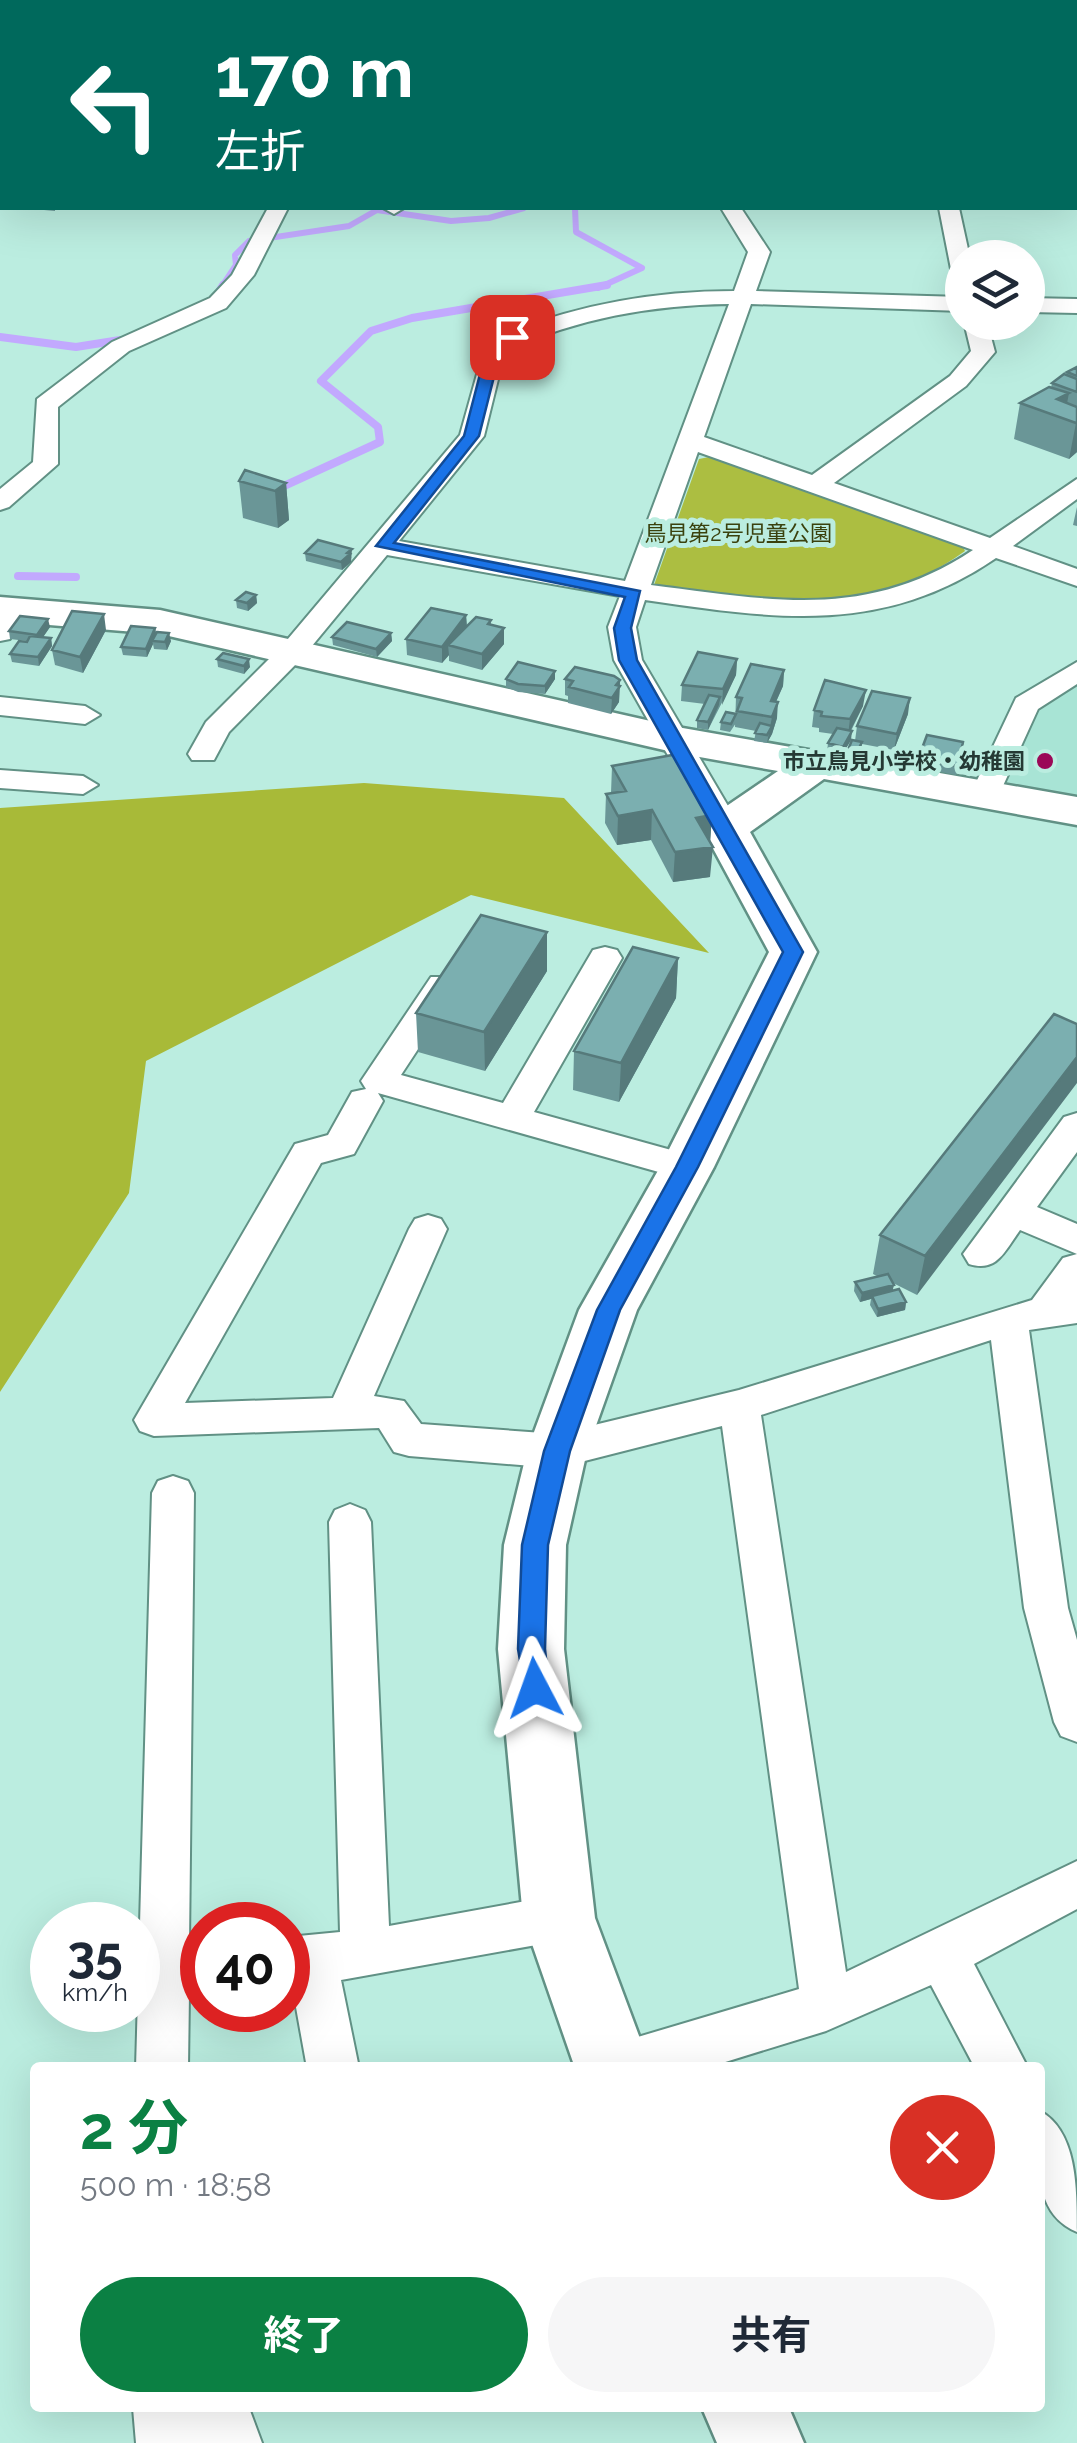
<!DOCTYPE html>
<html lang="ja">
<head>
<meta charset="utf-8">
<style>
	body { margin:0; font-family:Raleway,"Noto Sans JP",sans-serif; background:#f6f6f7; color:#1f2937; height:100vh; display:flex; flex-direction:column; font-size:38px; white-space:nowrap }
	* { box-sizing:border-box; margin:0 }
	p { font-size:32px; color:#747a83 }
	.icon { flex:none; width:55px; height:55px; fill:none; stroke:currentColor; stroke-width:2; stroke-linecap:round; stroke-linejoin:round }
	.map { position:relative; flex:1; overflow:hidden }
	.sheet { position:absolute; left:30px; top:2062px; width:1015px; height:350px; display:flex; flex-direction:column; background:#fff; border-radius:10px; box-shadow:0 10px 40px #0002 }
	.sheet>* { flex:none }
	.hud { position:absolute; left:0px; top:0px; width:1078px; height:210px; box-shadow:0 10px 40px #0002; background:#00695c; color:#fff; overflow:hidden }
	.controls { position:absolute; left:945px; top:240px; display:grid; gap:20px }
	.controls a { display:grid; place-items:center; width:100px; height:100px; border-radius:50%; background:#fff; box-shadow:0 10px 40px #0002; font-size:50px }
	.speed { position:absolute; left:30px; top:1902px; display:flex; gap:20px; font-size:50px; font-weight:700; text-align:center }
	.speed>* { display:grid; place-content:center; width:130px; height:130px; border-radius:50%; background:#fff; box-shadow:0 10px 40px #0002; line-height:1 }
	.speed small { font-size:25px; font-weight:400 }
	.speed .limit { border:15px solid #d22; background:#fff; color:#111 }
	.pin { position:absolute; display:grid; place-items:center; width:85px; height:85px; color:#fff; margin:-42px; border-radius:20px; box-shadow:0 5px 15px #0006 }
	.me { position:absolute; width:110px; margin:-55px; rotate:356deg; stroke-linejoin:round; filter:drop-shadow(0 0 8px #0008) }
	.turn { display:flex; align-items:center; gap:35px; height:210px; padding:0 50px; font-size:45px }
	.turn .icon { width:130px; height:130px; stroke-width:2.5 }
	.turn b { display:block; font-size:70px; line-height:85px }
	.round { display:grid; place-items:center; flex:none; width:105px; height:105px; border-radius:52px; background:#f6f6f7 }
	.head { display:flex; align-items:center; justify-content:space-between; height:170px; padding:0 50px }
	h1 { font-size:60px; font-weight:700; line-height:75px; color:#0b8043 }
	.cta { display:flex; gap:20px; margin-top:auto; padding:20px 50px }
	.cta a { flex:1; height:115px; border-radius:60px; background:#0b8043; color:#fff; font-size:40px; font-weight:700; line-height:115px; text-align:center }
	.cta a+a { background:#f6f6f7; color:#1f2937 }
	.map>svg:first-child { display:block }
	.built { fill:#a8e4d5 }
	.green { fill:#acbe41 }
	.forest { fill:#a8ba38 }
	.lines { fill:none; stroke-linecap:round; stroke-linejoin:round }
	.stream-far1 { stroke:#c2a9fe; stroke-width:6 }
	.stream { stroke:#c2a9fe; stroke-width:8 }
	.street-casing { stroke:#619185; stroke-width:4 }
	.secondary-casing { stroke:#619185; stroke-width:5 }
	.street { fill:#fff; fill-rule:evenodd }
	.secondary { fill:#fff; fill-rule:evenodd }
	.wall { fill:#6a9697 }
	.shaded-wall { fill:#567a7b }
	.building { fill:#7bafb0; stroke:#567a7b; stroke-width:2.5 }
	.route { fill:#1a73e8; stroke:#114b97; stroke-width:2.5 }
	.poi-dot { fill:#9b0857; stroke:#bbede0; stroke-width:4 }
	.labels { text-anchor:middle; stroke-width:10; stroke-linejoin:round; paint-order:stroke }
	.far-park-label { font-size:22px; fill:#3a410d; stroke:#bbede0 }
	.far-poi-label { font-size:22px; font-weight:bold; fill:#253934; stroke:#bbede0; text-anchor:end }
</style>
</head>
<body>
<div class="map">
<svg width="1077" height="2443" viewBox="0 0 1077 2443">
	<rect width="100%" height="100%" fill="#bbede0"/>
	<path class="built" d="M1077,685V800L1014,789L1006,782L1019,741L1039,710Z"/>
	<path class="green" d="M709,457L962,545L965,551C869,621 773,599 662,590L654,585L699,459Z"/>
	<path class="forest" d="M364,783L564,798L709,953L471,895L146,1061L129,1193L0,1392V808Z"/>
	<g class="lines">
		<path class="stream-far1" d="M631,2L640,0
			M575,208L576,232L642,268L598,288
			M221,288L236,265L235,255L249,241L349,226L377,210L451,221L489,218L524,208"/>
		<path class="stream" d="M220,290L223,285
			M0,337L76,347L120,340
			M273,491L380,442L378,427L321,381L371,331L412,318L607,285
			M18,576L76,577"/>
		<defs>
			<path id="street" d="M293,0H311V2H294Z
				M853,0H872L874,2H855Z
				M923,0H944L946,2H925Z
				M1066,0H1077V6L1065,2Z
				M1075,39H1077V49H1075Z
				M2,59V72L0,73V60Z
				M1075,139L1077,140V155L1075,154Z
				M268,208H288L254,275L226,308L129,351L58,407V464L9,507L0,510V489L33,462L37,399L112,342L210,298L232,275Z
				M383,208H404L394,214Z
				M721,208H741L770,252L756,291L962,297V311L751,304L704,437L812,475L950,376L971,351L964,322H987L995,352L966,386L834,483L990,538L1077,479V499L1013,546L1077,569V586L996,558C882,636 776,619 645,600L636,627L642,660L741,828L725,837L709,828L614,660L608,627L620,596L387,555L302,658L229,732L214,760H192L188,754L206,722L282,646L460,435L486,342C565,307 647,291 734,291L748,252ZM729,304L625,581L399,541L484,436L505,351C577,319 649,305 729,304ZM698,452L973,550C866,621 771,600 651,585Z
				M939,208H959L970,258H962V275L951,269Z
				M1028,298L1077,299V313L1028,312Z
				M10,602L24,610L10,639L0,641V605Z
				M1077,662V684L1038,709L997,799H975L971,793L1016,698Z
				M0,697L85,706L100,715L85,724L0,715Z
				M0,770L83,776L98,785L83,794L0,788Z
				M605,947L617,950L622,958L534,1112L700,1158L705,1167L700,1176L687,1180L378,1093L383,1101L354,1154L321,1163L185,1403L333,1398L409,1229L415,1219L428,1215L441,1219L447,1229L374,1396L404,1401L421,1424L557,1434L739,1390L1032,1300L1063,1258L1077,1254L1020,1230C1005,1251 997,1273 969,1264L963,1254L1064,1117L1077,1113V1152L1037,1207L1077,1224V1323L1029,1330L1068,1608L1077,1640V1742L1061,1736L1054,1722L1024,1608L991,1340L761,1415L846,1972L1077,1861V1909L974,1964L1028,2068H975L931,1985L826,2031L706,2068H596L603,2050L621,2042L799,1989L722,1426L557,1468L409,1456L394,1452L379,1428L154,1436L140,1431L134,1420L295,1144L328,1135L352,1092L366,1089L361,1081L431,977H455L460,985L401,1075L503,1103L593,950Z
				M173,1476L188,1481L194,1493L189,1945L202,1944V1992L189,1993L188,2068H136L152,1493L158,1481Z
				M350,1504L365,1510L371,1522L389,1926L559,1895L576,1901L583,1918L576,1935L559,1941L341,1980L359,2068H307L292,1985H288V1937L340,1932L329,1522L335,1510Z
				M1040,2111C1077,2131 1077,2188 1077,2232C1029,2212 1040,2155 1040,2111Z
				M133,2408H249L262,2443H136Z"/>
			<path id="secondary" d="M0,597L160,610L677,727L1077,797V825L824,779L750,832L817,952L714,1167L637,1310L587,1451L566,1545L564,1649L595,1918L651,2068H575L523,1918L498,1649L504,1545L527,1451L579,1310L660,1167L769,952L702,828L709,818L778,771L677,753L160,634L0,621Z
				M702,2408H789L804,2443H717Z"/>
		</defs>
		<use href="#street" class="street-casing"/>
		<use href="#secondary" class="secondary-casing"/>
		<use href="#street" class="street"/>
		<use href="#secondary" class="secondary"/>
	</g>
	<path class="wall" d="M22,208H55V211Z
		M1077,367V452L1069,459L1014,439L1020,403L1051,388L1052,383L1066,374L1067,372Z
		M239,481L286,483L289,520L278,528L243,518Z
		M1077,507V526L1073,525Z
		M305,553L352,557L350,558L351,562L342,570L306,561Z
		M256,595L257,603L248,611L237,608L236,600Z
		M466,615L467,626L491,620V625L504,644L482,670L449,661V655L442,663L407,655L406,639Z
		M50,627L43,637L51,638L52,646L39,666L12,662L10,654L27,641L10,639L9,631Z
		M106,630L83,673L55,665L52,650Z
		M156,633L171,641L167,650L154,649L153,644L147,657L123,655L121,647Z
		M391,633L392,641L377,657L333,645L332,637Z
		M217,659L250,667L244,674L218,667Z
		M737,659L736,675L708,730L697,728V720L705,704L681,701L682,685Z
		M784,670L783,686L776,702L777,718L772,734L767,743L754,741L756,731L735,727L736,697Z
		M506,679H555L545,694L518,692L506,687Z
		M565,679L620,680L619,702L611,714L568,703V696L565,695Z
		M863,706L851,731V740L842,755L827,752L828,743L833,734L819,732V728L812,727L814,710Z
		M736,714V723L730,732L720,730L721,722Z
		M908,714L894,750L862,744L861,751L856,760L847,758L848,750L855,741L857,726Z
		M963,742L956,775L917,767L918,759Z
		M612,766L712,815L710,842V877L673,882L651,840L617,845L605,823L606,794L611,793Z
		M547,932V971L485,1071L418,1052L416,1013Z
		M678,958L676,998L619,1102L573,1090L574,1051Z
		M1054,1014L917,1295L893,1283V1291L906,1302L905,1310L877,1317L870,1305L871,1299L860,1302L854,1291L855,1282L879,1277L873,1274L880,1235Z"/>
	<path class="shaded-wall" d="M1069,393L1064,419L1057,399Z
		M1077,422V452L1069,459L1076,423Z
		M286,483L289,520L278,528L275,491Z
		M352,549L351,562L342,570L341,562L347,553Z
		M256,595L257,603L248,611L247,603Z
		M104,614L106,630L83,673L80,657Z
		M466,615L467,631L448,645L449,655L442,663V647Z
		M48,619L50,627L39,643L37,635Z
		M155,628L157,636L152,641L153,644L147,657L146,649Z
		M504,628V644L482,670V654Z
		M169,633L171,641L167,650L165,642Z
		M391,633L392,641L377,657L376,649Z
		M51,638L52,646L39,666L38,657Z
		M249,659L250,667L244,674V666Z
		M737,659L736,675L722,705L723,689Z
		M784,670L783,686L769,717L771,701Z
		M555,671V679L545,694V686Z
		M620,680L619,702L611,714L612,698L616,685Z
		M866,690L863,706L848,735L850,719Z
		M720,697L719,705L708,730V722Z
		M910,698L908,714L894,750L897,734Z
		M778,702L777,718L772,734L767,743L772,717Z
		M852,731L851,740L842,755L843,747Z
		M652,810L651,840L617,845L618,816Z
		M712,815L710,844L696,818Z
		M713,847L710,877L673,882L675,852Z
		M547,932V971L485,1071L484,1032Z
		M678,958L676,998L619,1102L621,1063Z
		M1077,1057V1083L917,1295L925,1256Z
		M894,1285L892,1293L860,1302L862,1293Z
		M906,1302L905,1310L877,1317L878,1309Z"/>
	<path class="building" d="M141,0H174L173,2H141Z
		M185,0H207V1L198,2H184Z
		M2,31V44L0,45V32Z
		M2,66V80L0,79V67Z
		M1077,367V376L1067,372Z
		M1064,374L1077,379V392L1052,383Z
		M1049,387L1069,393L1057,399L1077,407V422L1076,423L1020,403Z
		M245,470L286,483L275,491L239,481Z
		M318,540L352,549L347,553L350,554L341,562L305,553Z
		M246,592L256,595L247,603L236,600Z
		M431,608L466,615L442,647L406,639Z
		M72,611L104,614L80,657L52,650Z
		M20,616L48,619L37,635L9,631Z
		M476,617L491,620L488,624L504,628L482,654L448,645Z
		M347,622L391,633L376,649L332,637Z
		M131,626L155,628L146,649L121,647Z
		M157,632L169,633L165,642L152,641Z
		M30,636L51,638L38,657L10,654L19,641L27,642Z
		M698,652L737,659L723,689L682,685Z
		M223,653L249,659L244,666L217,659Z
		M518,662L555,671L545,686L518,684L506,679Z
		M751,664L784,670L771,701L778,702L772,717L737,711L742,698L736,697Z
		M575,667L614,676L620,680L616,685L620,686L612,698L569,687L573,681L565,679Z
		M825,680L866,690L850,719L821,716L822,712L814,710Z
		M872,691L910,698L897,734L857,726Z
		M709,695L720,697L708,722L697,720Z
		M726,712L736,714L731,724L721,722Z
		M760,723L772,726L767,735L755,733Z
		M837,728L852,731L843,747L828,743Z
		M927,735L963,742L958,766L918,759Z
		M852,740L862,742L857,752L848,750Z
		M678,754L712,815L696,818L713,847L675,852L652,810L618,816L606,794L626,791L612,766Z
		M481,915L547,932L484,1032L416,1013Z
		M633,947L678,958L621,1063L574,1051Z
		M1054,1014L1077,1024V1057L925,1256L880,1235Z
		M888,1274L894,1285L862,1293L855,1282Z
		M899,1289L906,1302L878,1309L872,1296Z"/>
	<path class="route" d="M512,333L519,337L501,349L479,436L394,543L640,591L631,628L637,660L803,952L698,1167L620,1310L570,1451L548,1545L545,1649L549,1688L545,1696L535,1700L526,1696L518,1649L522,1545L544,1451L597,1310L676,1167L783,952L619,660L614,628L625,597L376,546L464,436L487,347Z"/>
	<circle class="poi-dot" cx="1045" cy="761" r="10"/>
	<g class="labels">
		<g class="far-park-label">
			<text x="738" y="541">鳥見第2号児童公園</text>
		</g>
		<g class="far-poi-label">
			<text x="1025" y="769">市立鳥見小学校・幼稚園</text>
		</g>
	</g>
</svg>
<div class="controls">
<a><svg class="icon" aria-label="layers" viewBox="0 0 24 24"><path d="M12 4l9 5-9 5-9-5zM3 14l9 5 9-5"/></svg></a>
</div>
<div class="speed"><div>35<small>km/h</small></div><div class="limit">40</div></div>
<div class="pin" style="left:512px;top:337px;background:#d93025"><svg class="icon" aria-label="arrive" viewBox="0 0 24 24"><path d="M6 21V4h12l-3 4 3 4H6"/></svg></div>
<svg class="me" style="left:535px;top:1688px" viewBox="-20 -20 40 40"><path d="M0-17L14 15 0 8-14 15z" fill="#1a73e8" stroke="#fff" stroke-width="4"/></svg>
<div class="hud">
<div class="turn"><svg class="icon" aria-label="left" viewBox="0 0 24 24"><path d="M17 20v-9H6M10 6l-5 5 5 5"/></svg><div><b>170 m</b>左折</div></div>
</div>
<section class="sheet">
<div class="head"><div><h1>2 分</h1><p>500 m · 18:58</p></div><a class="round" style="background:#d93025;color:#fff"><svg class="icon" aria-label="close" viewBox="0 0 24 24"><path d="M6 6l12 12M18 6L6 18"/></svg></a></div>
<div class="cta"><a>終了</a><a>共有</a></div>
</section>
</div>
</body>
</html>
